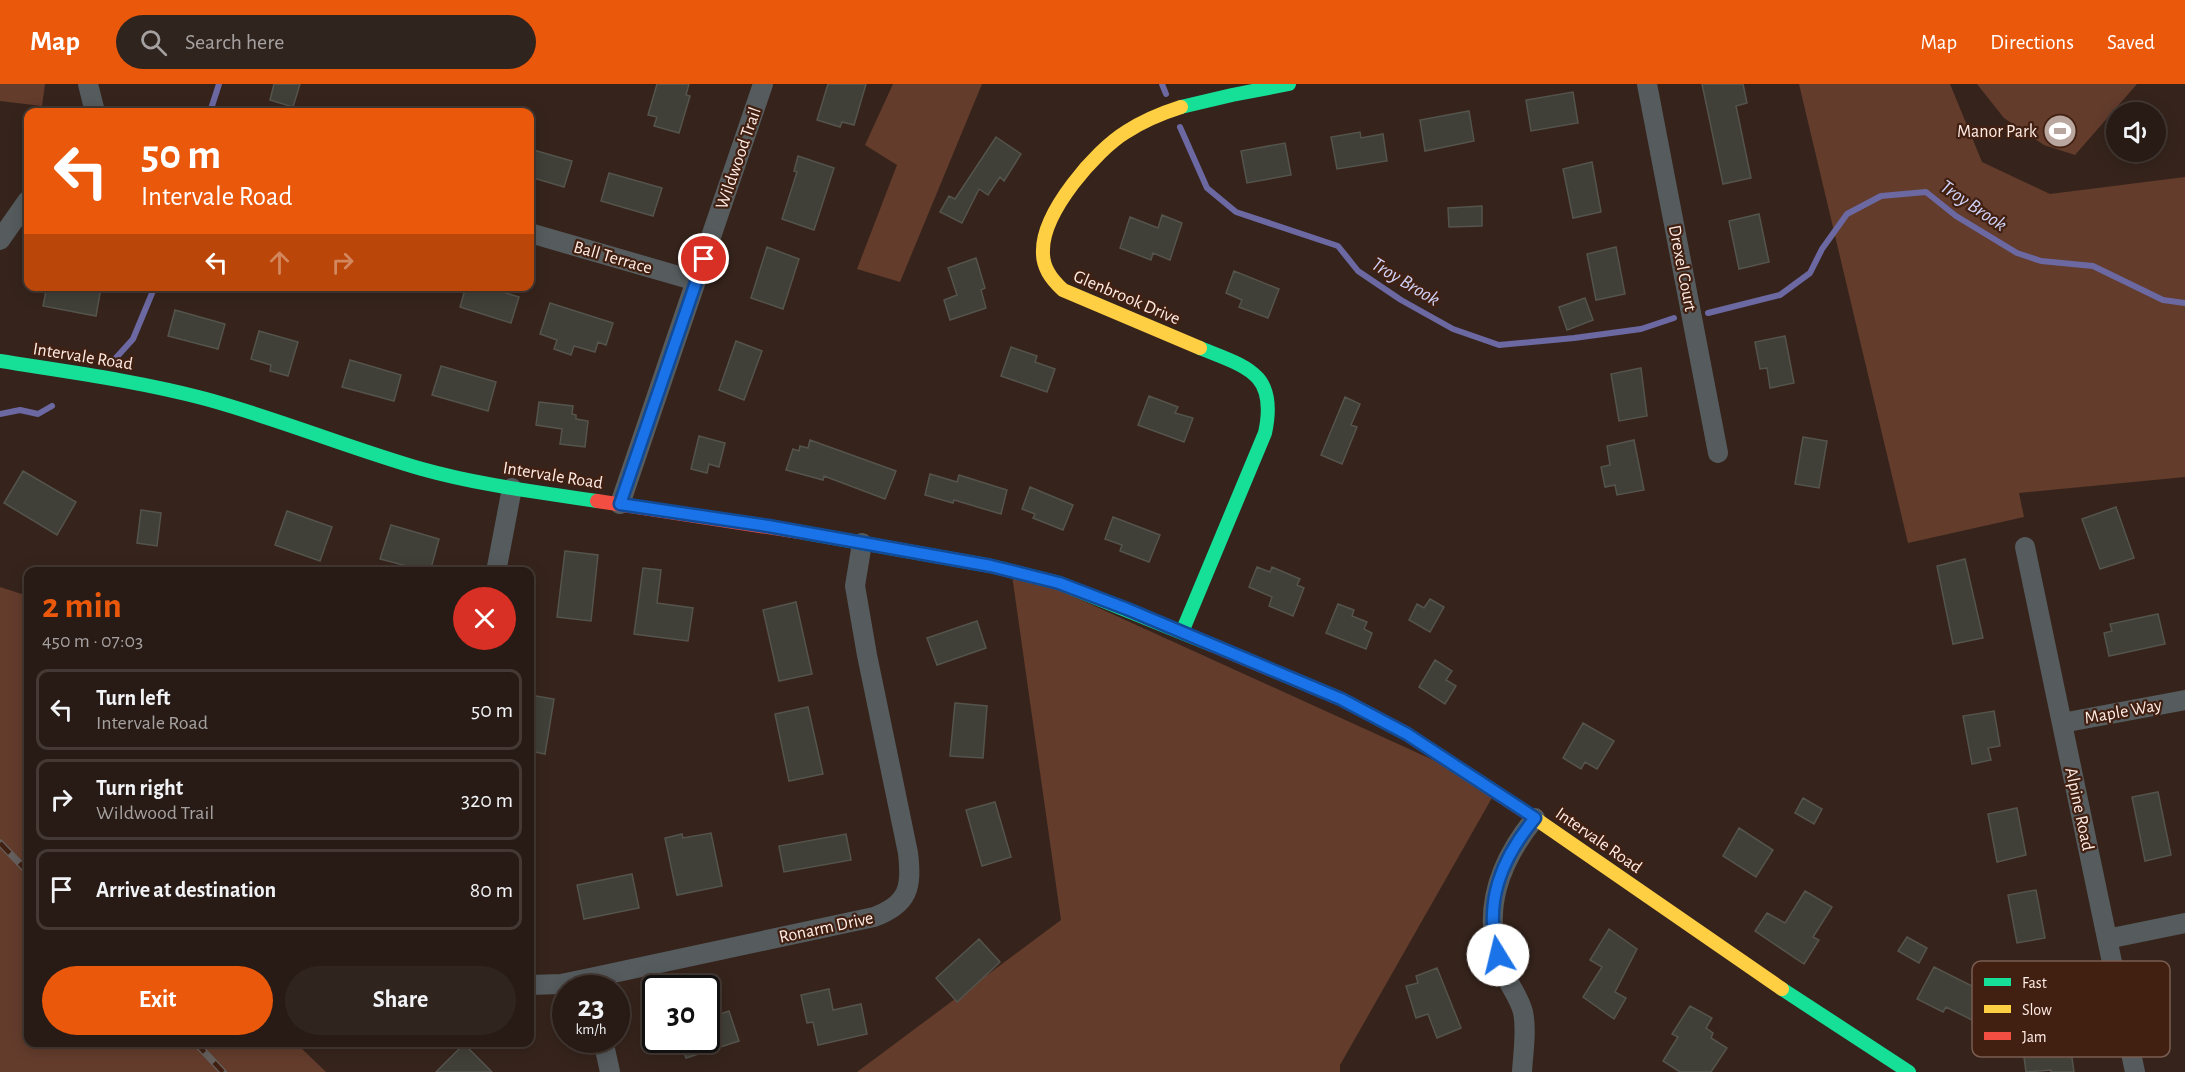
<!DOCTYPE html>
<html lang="en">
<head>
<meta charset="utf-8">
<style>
	body { margin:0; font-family:"Alegreya Sans",sans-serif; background:#30241e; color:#f1f3f6; height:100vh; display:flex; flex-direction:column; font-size:22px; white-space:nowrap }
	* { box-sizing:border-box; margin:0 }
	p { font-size:20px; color:#a5a1a0 }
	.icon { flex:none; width:33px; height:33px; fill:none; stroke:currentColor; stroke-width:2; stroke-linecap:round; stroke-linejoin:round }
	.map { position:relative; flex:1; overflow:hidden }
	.drawer { position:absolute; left:24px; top:483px; width:510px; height:480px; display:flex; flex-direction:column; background:#281b15; border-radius:12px; box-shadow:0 3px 15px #0003,0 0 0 2px #443934 }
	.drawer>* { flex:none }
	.banner { position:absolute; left:24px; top:24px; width:510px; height:183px; border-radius:12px; box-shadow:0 3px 15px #0003,0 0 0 2px #443934; background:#ea580c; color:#fff; overflow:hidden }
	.tools { position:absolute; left:2106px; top:18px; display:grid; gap:12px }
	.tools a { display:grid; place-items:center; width:60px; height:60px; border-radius:50%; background:#281b15; box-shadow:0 3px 15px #0003,0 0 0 2px #443934; font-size:30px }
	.speed { position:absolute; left:552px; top:891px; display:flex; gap:12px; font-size:30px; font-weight:700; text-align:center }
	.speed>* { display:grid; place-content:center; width:78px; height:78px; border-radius:50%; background:#281b15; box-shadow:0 3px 15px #0003,0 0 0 2px #443934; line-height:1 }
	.speed small { font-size:15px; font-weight:400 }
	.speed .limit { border:3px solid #111; border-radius:9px; background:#fff; color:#111 }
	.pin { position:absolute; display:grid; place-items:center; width:51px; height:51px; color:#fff; margin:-26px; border:3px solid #fff; border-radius:50%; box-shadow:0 2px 6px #0007 }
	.me { position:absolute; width:66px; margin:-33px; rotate:351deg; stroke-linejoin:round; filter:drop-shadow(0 0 4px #0008) }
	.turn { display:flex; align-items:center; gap:21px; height:126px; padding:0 18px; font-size:27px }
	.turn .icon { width:78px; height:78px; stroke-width:2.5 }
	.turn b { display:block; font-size:42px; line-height:51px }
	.lanes { display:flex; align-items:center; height:57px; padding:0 18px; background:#0003; justify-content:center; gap:30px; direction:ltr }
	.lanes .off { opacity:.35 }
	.round { display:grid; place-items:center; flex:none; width:63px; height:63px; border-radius:32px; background:#30241e }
	.head { display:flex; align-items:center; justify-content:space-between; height:102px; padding:0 18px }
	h1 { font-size:36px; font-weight:700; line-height:45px; color:#ea580c }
	.action { display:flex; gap:12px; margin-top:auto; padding:12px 18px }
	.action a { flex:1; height:69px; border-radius:36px; background:#ea580c; color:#fff; font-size:24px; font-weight:700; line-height:69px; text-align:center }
	.action a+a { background:#30241e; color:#f1f3f6 }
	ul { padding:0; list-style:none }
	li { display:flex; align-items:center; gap:18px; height:81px; margin:0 12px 9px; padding:0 6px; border:3px solid #443934; border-radius:12px }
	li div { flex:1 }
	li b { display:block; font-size:22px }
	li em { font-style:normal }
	header { display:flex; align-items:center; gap:36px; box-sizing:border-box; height:84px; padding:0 30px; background:#ea580c; color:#fff }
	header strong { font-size:28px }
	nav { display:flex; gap:33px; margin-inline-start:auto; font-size:21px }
	.search { width:420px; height:54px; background:#30241e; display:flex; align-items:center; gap:15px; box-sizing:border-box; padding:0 21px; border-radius:33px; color:#a5a1a0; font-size:22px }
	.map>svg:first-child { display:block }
	.green { fill:#633c2c }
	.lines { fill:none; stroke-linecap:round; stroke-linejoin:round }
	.stream { stroke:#6b68a2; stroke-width:6 }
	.building { fill:#403f38; stroke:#54544c; stroke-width:1.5 }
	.street { stroke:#565c5e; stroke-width:20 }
	.fast { stroke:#16e098; stroke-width:14 }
	.slow { stroke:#ffcf43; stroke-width:14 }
	.jam { stroke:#f24e42; stroke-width:14 }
	.rail-casing { stroke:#65605d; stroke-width:7 }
	.rail { stroke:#412012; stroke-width:4.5; stroke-dasharray:14; stroke-linecap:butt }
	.route-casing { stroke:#114b97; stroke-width:15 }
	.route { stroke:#1a73e8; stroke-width:10 }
	.labels { text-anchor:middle; stroke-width:4.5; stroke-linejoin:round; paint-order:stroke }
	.poi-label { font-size:18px; fill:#ffece5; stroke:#412012; text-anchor:end }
	.street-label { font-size:18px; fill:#ffece5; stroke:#412012 }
	.water-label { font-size:20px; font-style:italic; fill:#cfd1f6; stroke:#412012 }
	.key { fill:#412012; stroke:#7a5d51; stroke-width:1.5 }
	.key-label { font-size:16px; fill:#ffece5 }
</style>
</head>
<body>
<header>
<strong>Map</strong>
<div class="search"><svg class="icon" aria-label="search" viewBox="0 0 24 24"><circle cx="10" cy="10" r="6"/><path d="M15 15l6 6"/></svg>Search here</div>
<nav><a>Map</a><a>Directions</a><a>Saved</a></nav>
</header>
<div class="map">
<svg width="2185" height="988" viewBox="0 0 2185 988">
	<rect width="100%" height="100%" fill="#36241c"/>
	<path class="green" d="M0,0H45L42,22L0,17Z
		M893,0H982L900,198L857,185L897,81L865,61Z
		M1799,0H1950L1982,78L2050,110L2185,93V393L2019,409L2024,433L1908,459Z
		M1977,0H2137L2075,71L2044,61L2004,34Z
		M1011,484L1497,705L1340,981V988H857L1061,836Z
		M0,503L28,512V958L296,959L326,988H0Z"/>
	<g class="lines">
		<path class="stream" d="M1162,0L1166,10
			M210,28L219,0
			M1180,43L1207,104L1236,128L1338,162L1358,187L1401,216L1453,245L1499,261L1574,254L1641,245L1674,234
			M1708,229L1780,211L1810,189L1822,165L1847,130L1881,112L1926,108L1956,132L2017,169L2041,177L2093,182L2163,216L2185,219
			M114,276L133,255L155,202
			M0,330L20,326L38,330L52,322"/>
	</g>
	<path class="building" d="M274,0H300L293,23L270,16Z
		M657,0H689L686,11L690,12L679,49L654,42L657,33L648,31Z
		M828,0H866L854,41L842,38L840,43L817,36Z
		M1702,0H1743L1747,19L1736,22L1751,94L1723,100Z
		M1573,8L1578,39L1531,47L1526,16Z
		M1469,27L1474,57L1425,67L1420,36Z
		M1360,48L1361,54L1383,50L1387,77L1337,85L1331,53Z
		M996,53L1021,70L1004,97L1000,93L988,111L979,105L962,139L940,128L949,112L955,115Z
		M1285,59L1291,91L1247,99L1241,67Z
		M530,65L572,77L564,103L530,93Z
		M798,72L834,84L814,146L782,135L797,88L794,87Z
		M1592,78L1601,128L1573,134L1563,85Z
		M609,89L662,104L653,132L601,117Z
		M1482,122V142L1449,143L1448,124Z
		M1759,130L1769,178L1739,185L1729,137Z
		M1162,131L1182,139L1170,176L1153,169L1151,176L1120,164L1130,133L1158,144Z
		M767,163L799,175L783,225L751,214Z
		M1616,163L1625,210L1596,216L1587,170Z
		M976,174L985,204L981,206L986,224L950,236L944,216L957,211L948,184Z
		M1234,187L1279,205L1268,234L1239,223L1242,216L1226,209Z
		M47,202L101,204L96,232L43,222Z
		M466,202H483L519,213L511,239L460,223Z
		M1585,214L1593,236L1567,246L1559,223Z
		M550,219L613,239L606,261L598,258L595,268L574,262L571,271L554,265L557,256L540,250Z
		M175,226L225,240L218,265L168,252Z
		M259,247L298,258L288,292L270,287L271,281L251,275Z
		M1785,252L1794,299L1770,304L1767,284L1760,285L1755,258Z
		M736,257L762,267L744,316L719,306Z
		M1011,263L1037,272L1035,278L1055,285L1047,308L1001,292Z
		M350,276L401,291L394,317L342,303Z
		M441,282L496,298L488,327L432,311Z
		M1641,284L1647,332L1619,337L1611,290Z
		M1149,312L1178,323L1175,329L1193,334L1184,358L1138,341Z
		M1345,313L1360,320L1351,341L1357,343L1342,380L1321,371Z
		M539,318L573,322L572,330L576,331V335L588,337L585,363L560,360L562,345L536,341Z
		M699,352L725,359L719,383L709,380L707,389L691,385Z
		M1803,353L1827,357L1819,404L1795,400Z
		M810,356L896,387L885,415L824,392L823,396L786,386L793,365L799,367L800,362L808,364Z
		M1634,356L1644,406L1617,411L1615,401L1605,403L1601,383L1610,381L1607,362Z
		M23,387L76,418L57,451L4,419Z
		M930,390L957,398L959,391L1007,406L1001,430L954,416L953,419L925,411Z
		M1030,403L1073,421L1063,446L1033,434L1035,430L1022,425Z
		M2116,423L2134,474L2100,485L2082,435Z
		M141,426L161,429L157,462L137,459Z
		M287,427L332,443L320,477L275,461Z
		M1113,433L1160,451L1149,478L1120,467L1122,461L1105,455Z
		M391,441L439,455L430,488L380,475Z
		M565,467L598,471L591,537L557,533Z
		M1965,475L1983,554L1953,560L1937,482Z
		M1257,483L1270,488L1272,483L1300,495L1297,501L1304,504L1293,532L1269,522L1272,513L1249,503Z
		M643,484L661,486L657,519L693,524L688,557L634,550Z
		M1430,515L1444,523L1430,548L1409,536L1417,520L1424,524Z
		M796,518L812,590L779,597L763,526Z
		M1338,520L1354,526L1352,532L1367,538L1364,545L1372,549L1366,565L1326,549Z
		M2158,530L2165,560L2109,572L2104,549L2112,547L2110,540Z
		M977,537L986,564L937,581L927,554Z
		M1435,576L1452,587L1446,596L1456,602L1445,620L1419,603Z
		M530,611L554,615L545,670L530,667Z
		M955,619L987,622L983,674L950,672Z
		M808,623L823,690L789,697L775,630Z
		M1994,627L2000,662L1988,664L1991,676L1972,680L1963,632Z
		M1583,639L1614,657L1597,685L1585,678L1581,685L1563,674Z
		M2158,708L2171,771L2145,777L2132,713Z
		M1803,714L1822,725L1814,740L1795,729Z
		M995,718L1011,773L982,782L966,726Z
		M2017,724L2026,771L1997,778L1988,730Z
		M1739,744L1773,766L1756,793L1723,772Z
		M711,749L722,802L677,811L665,754L682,750L683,754Z
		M846,750L851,776L784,788L779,762Z
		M632,790L639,824L584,835L577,801Z
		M2036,806L2045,854L2017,859L2008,811Z
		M1805,807L1832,823L1813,853L1819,856L1804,880L1755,847L1767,829L1785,839Z
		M1609,845L1637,865L1615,908L1626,914L1614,935L1583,913L1602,883L1590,876Z
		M1907,853L1927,864L1919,879L1898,867Z
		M979,855L1000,878L957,918L936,894Z
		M1934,883L1994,913L1980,940L1946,923L1943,928L1917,915Z
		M1437,884L1461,944L1437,954L1428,930L1416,934L1406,902L1418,899L1416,892Z
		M829,905L833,926L861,920L867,950L818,961L813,938L807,939L801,911Z
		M1690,922L1712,934L1706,944L1713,949L1711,954L1727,964L1711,988H1680L1663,977L1678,953L1672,950Z
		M729,927L739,957L686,974L680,956H706V935Z
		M2037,947L2038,963L2053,961L2054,970L2071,967L2074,988H2051V986L2026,988L2021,950Z
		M464,960L492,988H436Z"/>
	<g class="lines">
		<path class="street" d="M88,0L94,24L91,28
			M1647,0L1718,369
			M530,149L696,197
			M0,156L28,116
			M620,420L763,0
			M2025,463L2135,988
			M496,488L512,404
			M2062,639L2185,616
			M2107,855L2185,839
			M530,901L561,900L590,894L874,833C909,820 912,803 908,769L867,571L855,502L862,459
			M603,956L610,988
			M1522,988C1523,969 1527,947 1523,928C1519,912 1507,898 1501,883C1481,827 1499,778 1535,734"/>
		<path class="fast" d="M1181,23L1232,11L1289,0
			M0,277C69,288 138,297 206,315C279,335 349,364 422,385C479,401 538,408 597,417
			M806,449L991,482L1059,499L1212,561
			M1182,548L1265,349C1278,289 1247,283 1200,264
			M1782,905L1909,988"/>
		<path class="slow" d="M1181,23C1162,29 1143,37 1126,48C1095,67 1043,128 1043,166C1042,183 1051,195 1063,206L1200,264
			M1533,733L1782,905"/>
		<path class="jam" d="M597,417L806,449
			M1212,561L1341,615L1407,650L1533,733"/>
		<defs>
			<path id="rail" d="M0,759L28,788
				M195,958L223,988"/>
		</defs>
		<use href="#rail" class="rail-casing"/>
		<use href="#rail" class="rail"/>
	</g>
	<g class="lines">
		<defs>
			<path id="route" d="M704,175L620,420L768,442L991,482L1059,499L1127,525L1341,615L1407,650L1535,734C1502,774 1483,818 1498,871"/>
		</defs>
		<use href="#route" class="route-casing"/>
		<use href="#route" class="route"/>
	</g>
	<defs>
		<symbol id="stadium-disc" viewBox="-11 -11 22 22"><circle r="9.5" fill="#b9a69f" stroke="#412012"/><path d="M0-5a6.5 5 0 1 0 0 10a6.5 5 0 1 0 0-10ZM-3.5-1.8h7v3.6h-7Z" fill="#fff"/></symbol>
	</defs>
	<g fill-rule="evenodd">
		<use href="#stadium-disc" x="2041" y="28" width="38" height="38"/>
	</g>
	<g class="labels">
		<g class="poi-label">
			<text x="2037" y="53">Manor Park</text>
		</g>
		<g class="street-label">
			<text transform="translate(738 74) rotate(-71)" y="6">Wildwood Trail</text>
			<text transform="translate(613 173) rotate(16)" y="6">Ball Terrace</text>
			<text transform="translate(1683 184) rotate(79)" y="6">Drexel Court</text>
			<text transform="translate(1127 213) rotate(23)" y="6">Glenbrook Drive</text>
			<text transform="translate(83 272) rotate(9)" y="6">Intervale Road</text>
			<text transform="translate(553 391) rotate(9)" y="6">Intervale Road</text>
			<text transform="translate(2123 627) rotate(-10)" y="6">Maple Way</text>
			<text transform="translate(2080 725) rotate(78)" y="6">Alpine Road</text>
			<text transform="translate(1599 756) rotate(35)" y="6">Intervale Road</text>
			<text transform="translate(826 843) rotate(-12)" y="6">Ronarm Drive</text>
		</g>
		<g class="water-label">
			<text transform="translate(1974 121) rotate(34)" y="7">Troy Brook</text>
			<text transform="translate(1406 197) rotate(31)" y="7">Troy Brook</text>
		</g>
	</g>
	<rect x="1972" y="877" width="198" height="96" rx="9" class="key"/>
	<rect x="1984" y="894" width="27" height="8" fill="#16e098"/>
	<rect x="1984" y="921" width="27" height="8" fill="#ffcf43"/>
	<rect x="1984" y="948" width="27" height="8" fill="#f24e42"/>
	<g class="key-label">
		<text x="2022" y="904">Fast</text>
		<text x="2022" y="931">Slow</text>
		<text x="2022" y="958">Jam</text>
	</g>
</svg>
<div class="tools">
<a><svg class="icon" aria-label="sound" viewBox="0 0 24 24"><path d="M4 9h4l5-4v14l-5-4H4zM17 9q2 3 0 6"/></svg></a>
</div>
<div class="speed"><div>23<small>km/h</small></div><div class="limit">30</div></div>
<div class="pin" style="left:704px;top:175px;background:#d93025"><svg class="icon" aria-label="arrive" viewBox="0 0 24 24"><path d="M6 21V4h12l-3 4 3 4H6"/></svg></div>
<svg class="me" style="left:1498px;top:871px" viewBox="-20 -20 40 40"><circle r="19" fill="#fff"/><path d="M0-13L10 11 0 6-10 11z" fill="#1a73e8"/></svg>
<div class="banner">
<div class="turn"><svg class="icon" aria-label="left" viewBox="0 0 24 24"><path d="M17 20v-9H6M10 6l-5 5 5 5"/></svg><div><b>50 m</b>Intervale Road</div></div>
<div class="lanes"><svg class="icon" aria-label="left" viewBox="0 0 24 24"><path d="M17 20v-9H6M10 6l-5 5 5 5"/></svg><svg class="icon off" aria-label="ahead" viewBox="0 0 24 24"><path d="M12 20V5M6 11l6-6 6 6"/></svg><svg class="icon off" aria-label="right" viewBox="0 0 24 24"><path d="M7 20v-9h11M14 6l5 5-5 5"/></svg></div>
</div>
<section class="drawer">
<div class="head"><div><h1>2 min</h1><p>450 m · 07:03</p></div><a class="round" style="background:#d93025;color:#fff"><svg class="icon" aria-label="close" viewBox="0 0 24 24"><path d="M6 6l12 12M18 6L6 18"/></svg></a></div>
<ul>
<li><svg class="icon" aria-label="left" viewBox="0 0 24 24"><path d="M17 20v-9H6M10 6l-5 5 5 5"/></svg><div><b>Turn left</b><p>Intervale Road</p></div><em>50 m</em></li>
<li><svg class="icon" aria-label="right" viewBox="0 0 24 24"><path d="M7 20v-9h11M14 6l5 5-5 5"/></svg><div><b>Turn right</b><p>Wildwood Trail</p></div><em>320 m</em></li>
<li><svg class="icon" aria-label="arrive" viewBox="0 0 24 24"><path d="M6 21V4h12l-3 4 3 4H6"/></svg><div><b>Arrive at destination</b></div><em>80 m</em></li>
</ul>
<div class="action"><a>Exit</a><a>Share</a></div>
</section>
</div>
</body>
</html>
